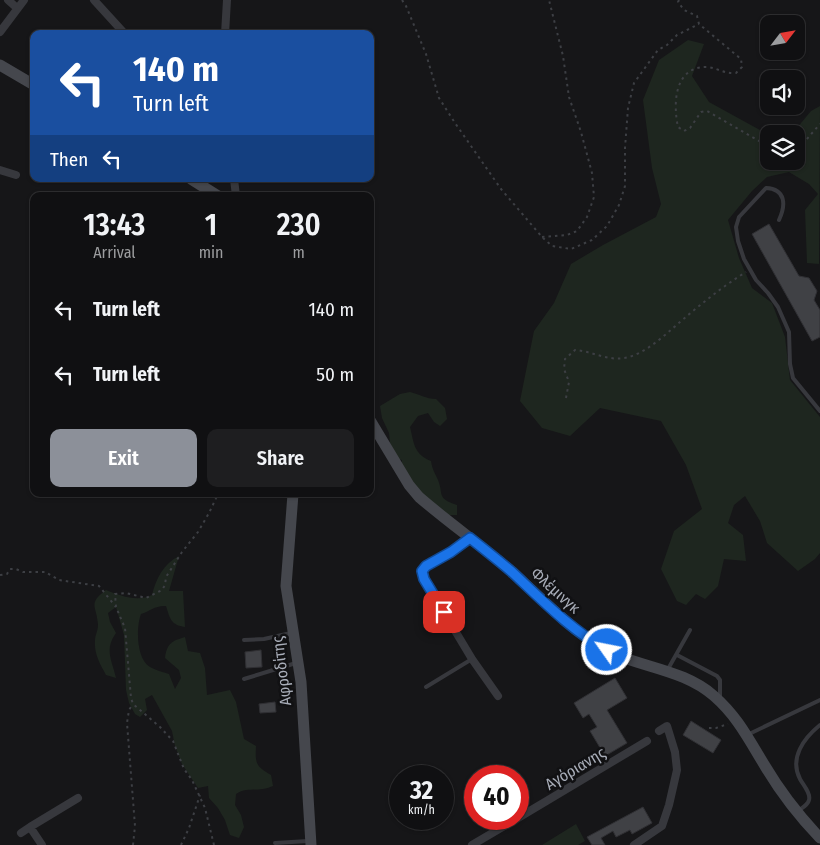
<!DOCTYPE html>
<html lang="en">
<head>
<meta charset="utf-8">
<style>
	body { margin:0; font-family:"Fira Sans Condensed",sans-serif; background:#1e1e20; color:#f1f3f6; height:100vh; display:flex; flex-direction:column; font-size:19px; white-space:nowrap }
	* { box-sizing:border-box; margin:0 }
	p { font-size:16px; color:#9c9d9f }
	.icon { flex:none; width:28px; height:28px; fill:none; stroke:currentColor; stroke-width:2; stroke-linecap:round; stroke-linejoin:round }
	.map { position:relative; flex:1; overflow:hidden }
	.details { position:absolute; left:30px; top:192px; width:344px; height:305px; display:flex; flex-direction:column; background:#101012; border-radius:10px; box-shadow:0 1px 4px #0004,0 0 0 1px #303032 }
	.details>* { flex:none }
	.guide { position:absolute; left:30px; top:30px; width:344px; height:152px; border-radius:10px; box-shadow:0 1px 4px #0004,0 0 0 1px #303032; background:#1a4fa0; color:#fff; overflow:hidden }
	.needle { width:32px; rotate:59deg }
	.controls { position:absolute; left:760px; top:15px; display:grid; gap:10px }
	.controls a { display:grid; place-items:center; width:45px; height:45px; border-radius:10px; background:#101012; box-shadow:0 1px 4px #0004,0 0 0 1px #303032; font-size:25px }
	.speed { position:absolute; left:389px; top:765px; display:flex; gap:10px; font-size:25px; font-weight:700; text-align:center }
	.speed>* { display:grid; place-content:center; width:65px; height:65px; border-radius:50%; background:#101012; box-shadow:0 1px 4px #0004,0 0 0 1px #303032; line-height:1 }
	.speed small { font-size:12px; font-weight:400 }
	.speed .limit { border:8px solid #d22; background:#fff; color:#111 }
	.pin { position:absolute; display:grid; place-items:center; width:42px; height:42px; color:#fff; margin:-21px; border-radius:10px; box-shadow:0 2px 8px #0006 }
	.me { position:absolute; width:55px; margin:-28px; rotate:303deg; stroke-linejoin:round; filter:drop-shadow(0 0 4px #0008) }
	.turn { display:flex; align-items:center; gap:18px; height:105px; padding:0 20px; font-size:22px }
	.turn .icon { width:65px; height:65px; stroke-width:2.5 }
	.turn b { display:block; font-size:35px; line-height:42px }
	.then { display:flex; align-items:center; height:48px; padding:0 20px; background:#0003; gap:10px; font-size:19px }
	.eta { display:flex; justify-content:space-evenly; align-items:center; height:85px; text-align:center }
	.eta b { font-size:30px; font-weight:600; line-height:35px }
	.primary-button { display:flex; gap:10px; margin-top:auto; padding:10px 20px }
	.primary-button a { flex:1; height:58px; border-radius:10px; background:#8c9099; color:#fff; font-size:20px; font-weight:600; line-height:58px; text-align:center }
	.primary-button a+a { background:#1e1e20; color:#f1f3f6 }
	ul { padding:0; list-style:none }
	li { display:flex; align-items:center; gap:15px; height:65px; padding:0 20px }
	li div { flex:1 }
	li b { display:block; font-size:19px }
	li em { font-style:normal }
	.map>svg:first-child { display:block }
	.green { fill:#1e261f }
	.building { fill:#404145; stroke:#303034 }
	.lines { fill:none; stroke-linecap:round; stroke-linejoin:round }
	.path { stroke:#3d3f44; stroke-width:2; stroke-dasharray:2.5 4; stroke-linecap:butt }
	.lane { stroke:#37383d; stroke-width:4 }
	.street { stroke:#37383d; stroke-width:8 }
	.secondary { stroke:#45474d; stroke-width:11 }
	.route-casing { stroke:#114b97; stroke-width:12 }
	.route { stroke:#1a73e8; stroke-width:9 }
	.labels { text-anchor:middle; stroke-width:5; stroke-linejoin:round; paint-order:stroke }
	.street-label { font-size:16px; fill:#a8adb8; stroke:#111113 }
</style>
</head>
<body>
<div class="map">
<svg width="820" height="845" viewBox="0 0 820 845">
	<rect width="100%" height="100%" fill="#161618"/>
	<path class="green" d="M688,40L704,44L692,76L709,102L769,135V161H796V134H792L811,111L820,106L819,264L807,263L805,210L818,194L809,184L789,172L767,177L752,191L728,220L739,258L752,288L772,303L785,337L790,380L820,417V553L815,559L798,571L767,543L760,521L745,496L734,505L728,523L743,535L746,561L724,559L718,586L705,599L696,594L686,605L677,601L661,569L674,531L702,509L686,465L661,421L600,408L570,436L542,428L520,401L534,331L554,303L571,264L603,245L656,217L661,204L652,168L643,100L659,60Z
		M410,392C419,394 426,399 436,399L445,408L447,419L440,426L434,422L428,413L418,416L410,427C414,444 414,454 431,461C432,469 435,473 438,480C444,495 436,498 457,505V515H445L418,491L401,468L402,460L398,459L390,443L389,433L382,418L380,406L400,394Z
		M179,556L169,591H183L185,627C171,625 170,619 166,606C156,605 150,611 141,614C136,627 136,659 150,667C155,670 163,672 169,674L175,689L181,678L179,670L165,658C167,643 172,641 185,637L188,651L200,653L205,668L207,695L230,690L236,702L244,739L256,746C255,764 256,766 271,775L273,786C258,793 248,786 236,794L235,805L241,815L244,827L239,838L230,835L225,820L218,808L209,798L208,786L198,788L182,764L175,746L172,731L152,695L145,699L147,710L140,717L135,714L129,703L126,690L124,635L116,607L108,613L110,622L116,633C104,650 112,660 116,678L106,675C100,664 94,654 95,641C95,635 98,631 98,625C97,606 87,604 106,590C120,596 138,602 152,595C156,579 163,564 179,556Z
		M576,824L585,841L578,845H542Z"/>
	<path class="building" d="M769,224L799,276L809,278L817,291L814,300L820,310V337L812,341L752,234Z
		M261,650L262,667L246,668L245,652Z
		M615,678L627,698L607,710L627,743L605,756L590,731L597,727L589,714L583,718L574,703Z
		M275,702L276,712L260,713L259,704Z
		M691,721L721,740L713,753L683,735Z
		M643,807L652,823L632,834L630,830L616,837L613,831L601,838L605,845H592L587,837Z"/>
	<g class="lines">
		<path class="path" d="M402,0L406,6L426,54L439,98L455,123L501,189L542,237L552,246L571,249L592,240L607,226L619,205L625,186V148L628,108L634,83L658,50L667,45L677,35L699,24
			M679,0L678,2L684,10L697,16L699,24L741,59L742,67L736,73C723,74 716,67 706,67C674,67 673,104 678,127L684,131L690,128L701,112L707,111L759,141L769,144
			M796,146L806,140L820,124
			M542,237L567,235L577,231L587,217L594,197L592,173L581,132L569,97L563,56L549,0
			M566,398L569,382L564,369L565,359L575,350C591,351 608,361 624,358C646,355 670,330 687,316C706,300 725,285 746,272
			M0,575L7,574L10,569H16L23,572H45L59,580L99,586L116,607
			M709,728H716L728,724
			M133,845L135,826L127,723L129,710L133,704
			M181,845L189,828L200,795
			M214,845L205,808L192,780L184,769L173,741L160,727L133,704L131,698L125,628L116,607L115,594L126,593L146,598L162,590L165,585L166,577L182,552L198,532L209,513L218,494"/>
		<path class="lane" d="M779,220C786,205 786,189 766,188L739,217L736,227L738,241L744,259L756,280L768,293L778,307L789,332L790,364L793,378L820,411
			M244,640L264,639L291,633
			M677,655L717,676L720,680V698
			M668,669L690,630
			M244,679L296,663
			M426,687L472,659
			M747,735L820,700
			M798,811C802,808 808,805 809,800C811,793 803,785 800,779C789,758 804,738 820,725
			M275,843L308,841"/>
		<path class="street" d="M8,0L17,8
			M94,0L125,34
			M0,32L24,0
			M225,34L227,0
			M0,170L16,175
			M234,179L236,196
			M470,537L451,552L423,568L421,574L472,659L498,696
			M518,818L647,741
			M21,833L30,827
			M42,845L30,827L78,798
			M472,845L516,819
			M634,845L662,826L669,805L677,770L675,752L667,726L659,731"/>
		<path class="secondary" d="M0,65L34,85
			M191,179L218,196
			M370,420L409,485L419,497C449,523 481,545 511,571C538,595 563,622 594,643C631,668 680,666 714,696C738,717 749,740 765,766C781,793 799,816 820,838
			M293,494L286,586L301,682L311,845"/>
	</g>
	<g class="lines">
		<defs>
			<path id="route" d="M444,612L424,579L422,571L426,566L451,552L470,538C484,549 498,560 512,572C542,600 571,630 607,650"/>
		</defs>
		<use href="#route" class="route-casing"/>
		<use href="#route" class="route"/>
	</g>
	<g class="labels">
		<g class="street-label">
			<text transform="translate(556 590) rotate(42)" y="6">Φλέμινγκ</text>
			<text transform="translate(281 671) rotate(-97)" y="6">Αφροδίτης</text>
			<text transform="translate(575 768) rotate(-31)" y="6">Αγόριανης</text>
		</g>
	</g>
</svg>
<div class="controls">
<a><svg class="needle" viewBox="-14 -14 28 28"><path d="M0-13l5 13h-10z" fill="#e53935"/><path d="M0 13l5-13h-10z" fill="#9c9d9f"/></svg></a>
<a><svg class="icon" aria-label="sound" viewBox="0 0 24 24"><path d="M4 9h4l5-4v14l-5-4H4zM17 9q2 3 0 6"/></svg></a>
<a><svg class="icon" aria-label="layers" viewBox="0 0 24 24"><path d="M12 4l9 5-9 5-9-5zM3 14l9 5 9-5"/></svg></a>
</div>
<div class="speed"><div>32<small>km/h</small></div><div class="limit">40</div></div>
<div class="pin" style="left:444px;top:612px;background:#d93025"><svg class="icon" aria-label="arrive" viewBox="0 0 24 24"><path d="M6 21V4h12l-3 4 3 4H6"/></svg></div>
<svg class="me" style="left:607px;top:650px" viewBox="-20 -20 40 40"><circle r="17" fill="#1a73e8" stroke="#fff" stroke-width="3"/><path d="M0-11L8 9 0 5-8 9z" fill="#fff"/></svg>
<div class="guide">
<div class="turn"><svg class="icon" aria-label="left" viewBox="0 0 24 24"><path d="M17 20v-9H6M10 6l-5 5 5 5"/></svg><div><b>140 m</b>Turn left</div></div>
<div class="then">Then<svg class="icon" aria-label="left" viewBox="0 0 24 24"><path d="M17 20v-9H6M10 6l-5 5 5 5"/></svg></div>
</div>
<section class="details">
<div class="eta">
<div><b>13:43</b><p>Arrival</p></div>
<div><b>1</b><p>min</p></div>
<div><b>230</b><p>m</p></div>
</div>
<ul>
<li><svg class="icon" aria-label="left" viewBox="0 0 24 24"><path d="M17 20v-9H6M10 6l-5 5 5 5"/></svg><div><b>Turn left</b></div><em>140 m</em></li>
<li><svg class="icon" aria-label="left" viewBox="0 0 24 24"><path d="M17 20v-9H6M10 6l-5 5 5 5"/></svg><div><b>Turn left</b></div><em>50 m</em></li>
</ul>
<div class="primary-button"><a>Exit</a><a>Share</a></div>
</section>
</div>
</body>
</html>
